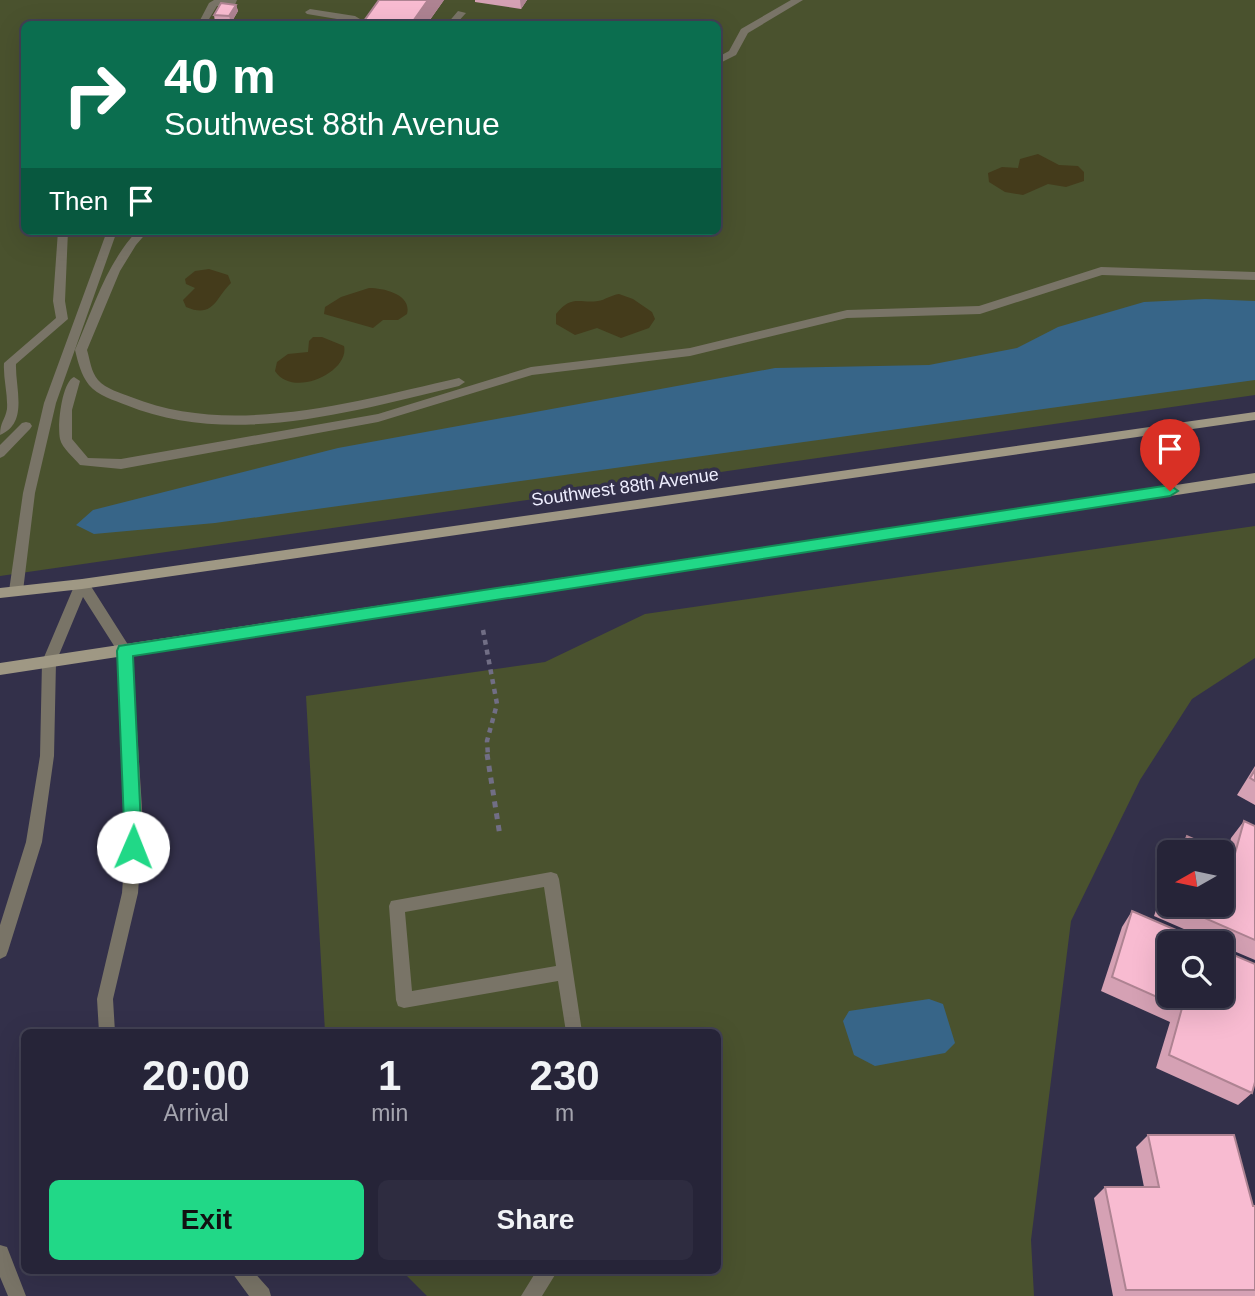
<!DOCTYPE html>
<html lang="en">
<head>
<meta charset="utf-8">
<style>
	body { margin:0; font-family:Helvetica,sans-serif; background:#2e2c40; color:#f1f3f6; height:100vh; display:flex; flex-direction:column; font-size:26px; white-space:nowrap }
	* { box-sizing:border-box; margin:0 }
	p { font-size:23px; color:#a4a4ae }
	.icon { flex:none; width:38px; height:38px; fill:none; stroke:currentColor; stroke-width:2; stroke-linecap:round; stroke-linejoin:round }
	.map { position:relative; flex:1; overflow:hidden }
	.sheet { position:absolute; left:21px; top:1029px; width:700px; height:245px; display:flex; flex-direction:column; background:#262438; border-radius:10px; box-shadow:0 7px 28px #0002,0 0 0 2px #424153 }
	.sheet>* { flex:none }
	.top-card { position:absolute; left:21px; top:21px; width:700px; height:214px; border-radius:10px; box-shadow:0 7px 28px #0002,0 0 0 2px #424153; background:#0b6e4f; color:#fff; overflow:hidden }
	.needle { width:46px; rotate:261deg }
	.buttons { position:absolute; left:1157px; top:840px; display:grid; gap:14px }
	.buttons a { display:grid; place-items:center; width:77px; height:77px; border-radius:10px; background:#262438; box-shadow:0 7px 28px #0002,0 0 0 2px #424153; font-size:35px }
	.pin { position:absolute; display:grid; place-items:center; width:60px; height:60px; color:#fff; margin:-72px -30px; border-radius:50% 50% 50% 0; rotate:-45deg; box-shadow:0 0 7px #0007 }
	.pin .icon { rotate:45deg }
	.me { position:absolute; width:77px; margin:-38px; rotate:1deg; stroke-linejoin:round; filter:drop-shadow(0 0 5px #0008) }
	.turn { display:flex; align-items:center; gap:24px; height:147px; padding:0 28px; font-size:32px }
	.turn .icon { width:91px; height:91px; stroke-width:2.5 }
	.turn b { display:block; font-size:49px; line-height:60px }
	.then { display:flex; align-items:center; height:66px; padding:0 28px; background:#0003; gap:14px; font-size:26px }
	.eta { display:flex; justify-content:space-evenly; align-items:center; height:119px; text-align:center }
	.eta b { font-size:42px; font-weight:700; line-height:49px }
	.action { display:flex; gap:14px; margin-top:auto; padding:14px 28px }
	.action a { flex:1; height:80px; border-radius:10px; background:#21d887; color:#111; font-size:28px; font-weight:700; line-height:80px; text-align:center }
	.action a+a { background:#2e2c40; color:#f1f3f6 }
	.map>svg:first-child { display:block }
	.green { fill:#4a522e; fill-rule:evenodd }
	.sand { fill:#443b1b }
	.water { fill:#376588 }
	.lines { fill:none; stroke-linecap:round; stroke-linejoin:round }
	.path-far1 { stroke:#716e85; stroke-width:4.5; stroke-dasharray:5 5; stroke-linecap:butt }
	.path { stroke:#716e85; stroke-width:5; stroke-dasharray:6 6; stroke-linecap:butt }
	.service { fill:#797467; fill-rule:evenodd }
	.minor { fill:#797467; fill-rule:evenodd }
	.secondary { fill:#9f9884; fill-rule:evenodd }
	.wall { fill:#d5a1b4 }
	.shaded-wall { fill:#ae8392 }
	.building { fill:#f8bbd1; stroke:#ae8392; stroke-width:2 }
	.route { fill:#21d887; stroke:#158c58; stroke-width:2 }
	.labels { text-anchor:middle; stroke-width:7; stroke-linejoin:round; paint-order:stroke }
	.street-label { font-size:18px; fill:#eeedfe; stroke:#33304a }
</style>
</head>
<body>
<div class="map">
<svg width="1255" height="1296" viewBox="0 0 1255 1296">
	<rect width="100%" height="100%" fill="#33304a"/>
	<path class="green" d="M0,0H1255V395L0,576ZM24,24H718V231H24Z
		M1255,526V658L1192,699L1140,780L1071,921L1031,1240L1034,1296H427L402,1271L718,1270V1032H325L306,696L545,662L645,614Z"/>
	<path class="sand" d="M1038,154L1059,165L1078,166L1084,172V181L1066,187L1048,184L1023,195L1005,192L989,182L988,173L1002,167L1018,168L1020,159Z
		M209,269L228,275L231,283C216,297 214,319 186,307L183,300L195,288L186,284L185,279L195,271Z
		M369,288C385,288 412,295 407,314L398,320H383L373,328L324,314L325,307L341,297Z
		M619,294L633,299L652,312L655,319L649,328L621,338L597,328L575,335L556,324V314C572,294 580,304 598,301C605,300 611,295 619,294Z
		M313,337H322L344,346C350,372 293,399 275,371L277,362L288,354L308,352L309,341Z"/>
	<path class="water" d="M1205,299L1255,301V380L215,523L94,534L76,525L93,510L338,448L775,368L929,365L1017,348L1058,327L1144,302Z
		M929,999L943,1004L955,1043L945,1053L875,1066L854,1055L843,1021L849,1011Z"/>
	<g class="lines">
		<path class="path-far1" d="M483,630L497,704L487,741L488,756"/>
		<path class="path" d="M487,754L500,836"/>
		<path class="service" d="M214,0H237L234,7L217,6L206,24H198L209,3Z
			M791,0H803L748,33L736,55L718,64V57L729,51L741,29Z
			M310,9L355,16L360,19L355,24H347L349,21L307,14L305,12Z
			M458,11L466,13L456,24H447Z
			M58,231H68L65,301L68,319L16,364C15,388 29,423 0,435C0,422 5,420 7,409C8,394 3,378 4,363L56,318L53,301Z
			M107,231H117L56,403L35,493L23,591L16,596L9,591L23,493L44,403Z
			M137,231H148L136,245L120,271L87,350C90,360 91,372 98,380C106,389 121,393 131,397C232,438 357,401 459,378L465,382L459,386C354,411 231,448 126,405C114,400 98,396 89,385C81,375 78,362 75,350C93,309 106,264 137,231Z
			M1101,267L1255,272V280L1102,275L980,314L847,318L690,356L532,375L378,422L121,469L80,465C74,458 62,448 60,439C57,425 62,382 74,377L80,381L72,410V439L88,458L121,459L378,414L531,367L690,348L847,310L979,306Z
			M26,422L30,423L32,426L30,429L4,456L0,458V445L22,423Z
			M551,872L557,874L559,879L582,1032H566L558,981L404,1008L398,1006L396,1000L389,906L391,901ZM544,887L556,966L412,991L405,912Z
			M537,1270H558L542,1296H521Z"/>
		<path class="minor" d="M82,579L87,580L132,651L143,824L138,893L113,999L115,1032H99L97,999L122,893L127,824L118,652L83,597L56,662L54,756L42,842L8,951L6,956L0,959V925L26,842L40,756L42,662L75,584Z
			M0,1245L7,1247L26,1296H8L0,1277Z
			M230,1270H252L269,1289L271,1296H249Z"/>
		<path class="secondary" d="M1255,412V420L82,589L0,598V588L82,579Z
			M1255,473V483L0,675V663Z"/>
	</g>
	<path class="wall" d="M444,0L427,24H364V21Z
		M475,0H527L521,9L475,2Z
		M236,5L238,11L231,23L215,22L214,15Z
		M1255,766V805L1237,795Z
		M1244,821L1255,826V960L1222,946V943H1216L1154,916L1169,871V905H1222V852H1175L1187,836L1227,854L1231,838Z
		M1132,911L1252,1093L1238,1105L1156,1068L1170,1022L1101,991L1122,927Z
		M1148,1135L1253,1206H1255V1296H1113L1094,1198L1105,1187H1144L1136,1147Z"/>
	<path class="shaded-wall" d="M428,0H444L427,24H411Z
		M520,0H527L521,9Z
		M236,5L238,11L231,23L229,16Z"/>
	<path class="building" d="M379,0H428L411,24H389L364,21Z
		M221,3L236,5L229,16L214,15Z
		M1255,770V781L1250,778Z
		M1244,821L1255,826V940L1175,905H1222V852H1182L1187,836L1234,857Z
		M1169,890V902L1166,901Z
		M1132,911L1206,943H1169V996H1222V950L1255,964V1082L1252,1093L1169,1055L1182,1008L1112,977Z
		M1148,1135H1234L1253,1206H1255V1290H1126L1105,1187H1159Z"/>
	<path class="route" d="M1170,485L1178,491L1170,496L133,656L142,847L133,855L125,847L117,651L119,646Z"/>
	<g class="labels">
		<g class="street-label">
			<text transform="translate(625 487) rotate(-8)" y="6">Southwest 88th Avenue</text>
		</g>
	</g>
</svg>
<div class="buttons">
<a><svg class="needle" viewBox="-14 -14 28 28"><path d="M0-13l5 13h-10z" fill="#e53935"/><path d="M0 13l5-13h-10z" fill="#a4a4ae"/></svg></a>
<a><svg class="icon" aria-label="search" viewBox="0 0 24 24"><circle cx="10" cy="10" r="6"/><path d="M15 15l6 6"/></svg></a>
</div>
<div class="pin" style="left:1170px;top:491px;background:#d93025"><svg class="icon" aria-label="arrive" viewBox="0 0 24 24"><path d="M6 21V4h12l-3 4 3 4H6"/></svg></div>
<svg class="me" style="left:133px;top:847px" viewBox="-20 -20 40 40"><circle r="19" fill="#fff"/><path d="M0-13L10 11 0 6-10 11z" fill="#21d887"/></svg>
<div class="top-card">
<div class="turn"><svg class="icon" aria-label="right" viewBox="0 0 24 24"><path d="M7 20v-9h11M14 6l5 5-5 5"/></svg><div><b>40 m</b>Southwest 88th Avenue</div></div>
<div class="then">Then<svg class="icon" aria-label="arrive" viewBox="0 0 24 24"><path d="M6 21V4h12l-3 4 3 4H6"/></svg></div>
</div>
<section class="sheet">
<div class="eta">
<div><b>20:00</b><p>Arrival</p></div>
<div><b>1</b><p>min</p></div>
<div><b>230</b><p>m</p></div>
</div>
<div class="action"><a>Exit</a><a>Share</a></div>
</section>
</div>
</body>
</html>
